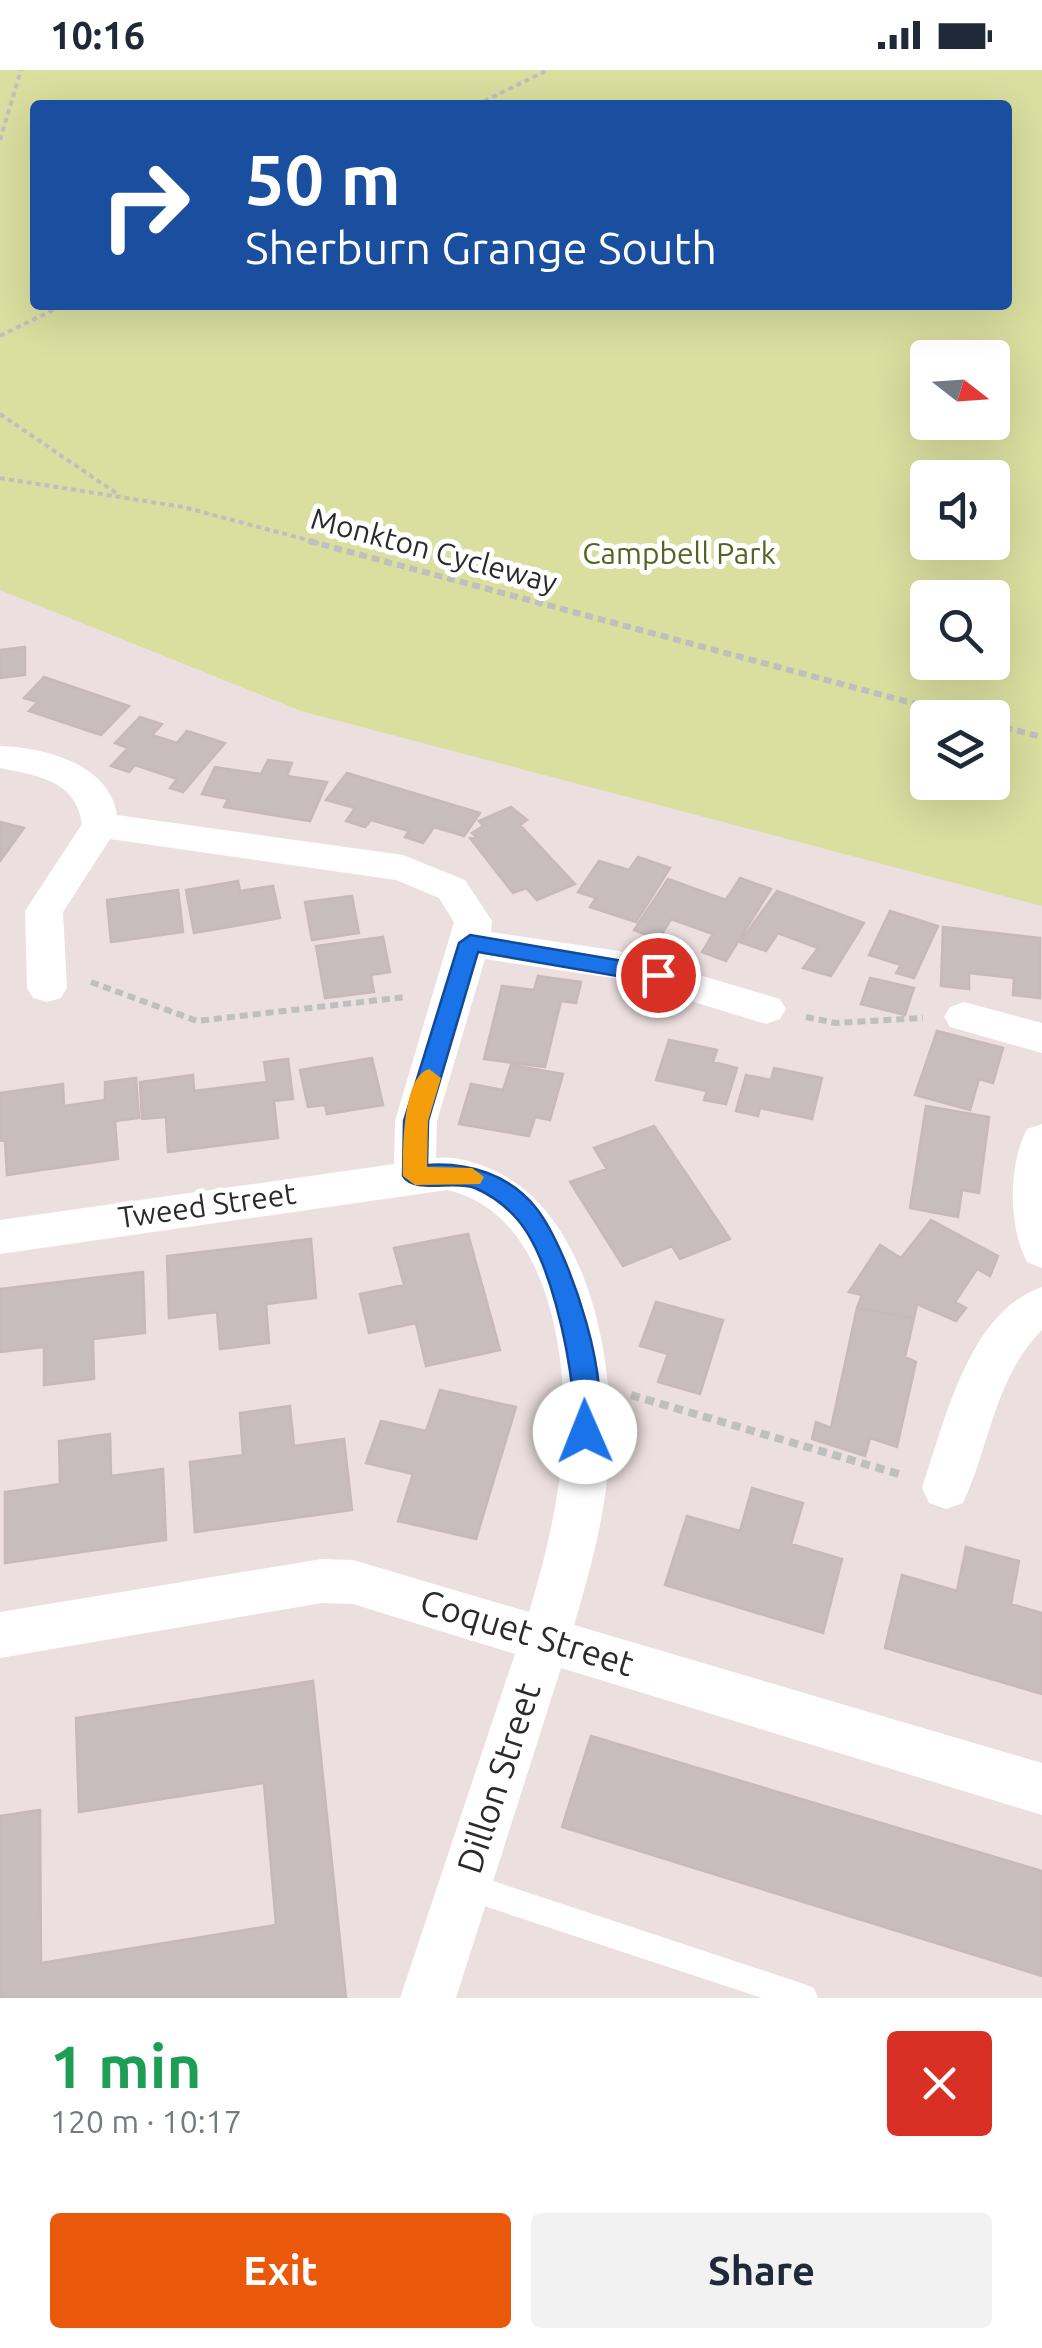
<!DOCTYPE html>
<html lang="en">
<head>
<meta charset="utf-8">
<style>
	body { margin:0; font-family:Ubuntu,sans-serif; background:#f2f2f3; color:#1f2937; height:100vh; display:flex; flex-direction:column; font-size:38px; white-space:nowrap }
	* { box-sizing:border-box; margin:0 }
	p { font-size:32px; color:#747a83 }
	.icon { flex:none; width:55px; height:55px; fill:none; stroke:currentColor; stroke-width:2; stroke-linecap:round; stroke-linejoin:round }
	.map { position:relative; height:1928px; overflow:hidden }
	.drawer { display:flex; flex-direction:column; background:#fff; flex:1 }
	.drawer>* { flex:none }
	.top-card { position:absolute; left:30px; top:30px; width:982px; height:210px; border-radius:10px; box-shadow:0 10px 40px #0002; background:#1a4fa0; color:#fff; overflow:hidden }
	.needle { width:65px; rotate:107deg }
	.buttons { position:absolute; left:910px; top:270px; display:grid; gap:20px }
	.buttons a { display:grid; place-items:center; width:100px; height:100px; border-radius:10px; background:#fff; box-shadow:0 10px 40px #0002; font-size:50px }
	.pin { position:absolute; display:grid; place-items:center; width:85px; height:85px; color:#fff; margin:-42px; border:5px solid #fff; border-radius:50%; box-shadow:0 2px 10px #0007 }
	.me { position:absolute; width:110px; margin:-55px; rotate:359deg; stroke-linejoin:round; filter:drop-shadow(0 0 8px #0008) }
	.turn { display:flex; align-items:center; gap:35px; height:210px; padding:0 50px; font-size:45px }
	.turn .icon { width:130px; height:130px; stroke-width:2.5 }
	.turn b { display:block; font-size:70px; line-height:85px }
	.round { display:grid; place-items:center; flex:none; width:105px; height:105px; border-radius:10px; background:#f2f2f3 }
	.summary { display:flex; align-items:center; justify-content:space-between; height:170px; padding:0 50px }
	h1 { font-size:60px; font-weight:600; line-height:75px; color:#1e9e55 }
	.primary-button { display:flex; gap:20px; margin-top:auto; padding:20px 50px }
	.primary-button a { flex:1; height:115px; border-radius:10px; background:#ea580c; color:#fff; font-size:40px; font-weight:600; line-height:115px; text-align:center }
	.primary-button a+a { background:#f2f2f3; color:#1f2937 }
	.status { display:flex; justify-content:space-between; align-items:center; height:70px; padding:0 50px; background:#fff; direction:ltr }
	.status svg { height:28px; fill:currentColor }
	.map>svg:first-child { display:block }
	.green { fill:#dade9f; fill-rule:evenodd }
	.building { fill:#c8bdbd; stroke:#c7b9b8; stroke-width:2.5 }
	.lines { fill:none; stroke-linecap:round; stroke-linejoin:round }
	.path-far2 { stroke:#bfbfbf; stroke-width:4; stroke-dasharray:5 4; stroke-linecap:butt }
	.path-far1 { stroke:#bfbfbf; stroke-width:6; stroke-dasharray:8 5; stroke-linecap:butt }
	.path { stroke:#bfbfbf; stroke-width:8; stroke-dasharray:9 6; stroke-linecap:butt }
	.lane { fill:#fff; fill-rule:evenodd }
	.street { fill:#fff; fill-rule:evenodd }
	.route { fill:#1a73e8; stroke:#114b97; stroke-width:2.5 }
	.slow { fill:#f59e0b }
	.labels { text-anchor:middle; stroke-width:10; stroke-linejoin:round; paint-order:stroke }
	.street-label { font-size:30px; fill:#2b2b2b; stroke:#fff }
	.park-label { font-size:30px; fill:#566420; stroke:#fff }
	.near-street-label { font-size:35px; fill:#2b2b2b; stroke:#fff }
</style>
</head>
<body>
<div class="status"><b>10:16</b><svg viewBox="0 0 49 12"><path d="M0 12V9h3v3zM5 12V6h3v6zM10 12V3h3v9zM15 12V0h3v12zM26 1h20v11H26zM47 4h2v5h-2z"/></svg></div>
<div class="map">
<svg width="1042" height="1928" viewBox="0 0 1042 1928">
	<rect width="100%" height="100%" fill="#ecdfdf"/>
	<path class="green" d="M0,0H1042V836L301,641L0,520ZM35,35H1008V235H35ZM928,288H992V352H928ZM928,408H992V472H928ZM928,528H992V592H928ZM928,648H992V712H928Z"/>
	<path class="building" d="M25,577V605L0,608V580Z
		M44,607L129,636L101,665L29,641L38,632L24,628Z
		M140,647L162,654L152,665L177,673L187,661L225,673L183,722L170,718L177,709L135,695L129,702L111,696L128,678L115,673Z
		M268,690L292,693L287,706L327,712L310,751L224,737L228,729L202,724L215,697L261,704Z
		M347,703L480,743L464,766L434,757L423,773L405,767L409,761L371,750L365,757L346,751L355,738L326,730Z
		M511,737L527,750L520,755L575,814L537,830L526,818L513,823L470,768L477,767L472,763L483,756L479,751Z
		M0,752L24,758L0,791Z
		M638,787L670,798L636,852L590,837L596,828L578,822L599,791L629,800Z
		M740,808L771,819L726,891L702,882L713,864L671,849L659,869L634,860L668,809L726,830Z
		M238,811L240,821L273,816L280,848L194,863L186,820Z
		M178,820L183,862L111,872L107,830Z
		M777,821L864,853L831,906L803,898L818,878L778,863L766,881L740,872Z
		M352,826L359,863L312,870L305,832Z
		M890,841L938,856L914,908L896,903L901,895L869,885Z
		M943,857L1040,868V928L1013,925L1014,908L969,903V919L941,916Z
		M383,867L390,902L371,905L374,922L325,928L316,876Z
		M538,906L581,912L576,933L561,931L545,997L484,989L502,916L534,920Z
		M870,908L914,918L905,945L861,934Z
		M937,961L1003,978L993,1013L979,1009L970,1040L915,1025Z
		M669,970L717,980L713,992L737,998L726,1034L704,1030L707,1021L656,1010Z
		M372,988L383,1035L327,1044L325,1035L308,1037L300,1000Z
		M288,989L293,1029L274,1031L278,1068L168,1082L166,1047L142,1049L140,1012L193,1005L194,1021L267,1012L264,992Z
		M511,995L563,1004L550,1050L535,1047L529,1066L459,1054L471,1014L503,1020Z
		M774,998L822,1008L812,1049L760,1038L758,1046L736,1041L746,1005L771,1010Z
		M136,1008L139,1048L115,1051L118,1089L7,1105L5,1070L0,1071V1023L63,1014L64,1036L105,1030V1012Z
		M926,1036L989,1047L979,1123L962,1120L958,1147L910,1138Z
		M654,1056L730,1169L680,1189L672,1176L623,1196L570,1112L607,1099L594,1078Z
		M931,1150L998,1186L990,1206L977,1199L955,1232L966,1238L956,1251L917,1234L914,1248L857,1238L862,1225L849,1222L880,1175L901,1188Z
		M468,1164L500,1280L426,1296L416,1253L369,1263L360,1224L404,1215L394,1178Z
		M311,1169L316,1228L266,1234L269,1273L220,1279L217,1242L169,1248L167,1186Z
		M143,1202L145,1263L93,1269L94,1309L44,1315V1277L0,1282V1219Z
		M656,1232L723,1250L700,1324L658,1312L668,1284L640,1276Z
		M857,1238L914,1248L905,1287L916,1292L897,1377L870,1368L865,1386L812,1369L816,1352L831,1358Z
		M440,1320L516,1337L476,1469L398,1451L413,1404L366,1393L381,1351L426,1361Z
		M290,1336L294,1376L344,1369L352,1440L195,1462L190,1392L243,1385L240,1343Z
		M110,1364L111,1406L163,1399L166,1470L5,1493V1422L60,1414L59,1371Z
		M752,1418L803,1433L791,1474L842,1489L823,1563L665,1515L687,1446L740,1461Z
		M966,1477L1019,1491L1011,1534L1042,1543V1624L885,1578L902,1505L957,1521Z
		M313,1611L346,1928H0V1746L40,1740L41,1893L276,1855L264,1713L79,1742L76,1648Z
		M591,1666L1042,1801V1906L562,1757Z"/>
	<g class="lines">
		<path class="path-far2" d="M476,35L548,0
			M0,70L21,0
			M0,266L63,235
			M0,344L119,425
			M0,408L183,437L319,473"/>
		<path class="path-far1" d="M309,471L968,648
			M992,654L1042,667
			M91,912L197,951L405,927
			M806,947L836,953L923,948"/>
		<path class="path" d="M631,1325L902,1405"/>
		<path class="lane" d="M466,1802L804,1914L814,1918L818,1928H762L466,1830L456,1826L452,1816L456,1806Z"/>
		<path class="street" d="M0,676C43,677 110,694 117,745L403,785L465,810L492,851L491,862L619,881L780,929L786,939L780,949L766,954L619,909L485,889L437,1051L436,1088C452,1086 466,1090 481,1095C582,1130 612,1272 610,1368C609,1431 592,1495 574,1555L1042,1693V1745L561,1598L456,1928H400L515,1584L353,1534L322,1533L0,1588V1542L322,1489L353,1490L529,1542C546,1486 560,1428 563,1370C568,1283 547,1142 447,1120L0,1184V1150L394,1094L395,1051L454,852L439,828L396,810L110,769L63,842L67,918L61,928L47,932L33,928L27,918L25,841L82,754C76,710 38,706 0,698Z
			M964,932L1042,953V983L950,957L944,947L950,937Z
			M1042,1054V1198L1027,1192C1008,1156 1008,1095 1027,1059Z
			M1042,1217V1260C995,1307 990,1375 963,1433L946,1439L929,1433L922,1418C945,1352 968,1242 1042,1217Z"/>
	</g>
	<path class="route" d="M470,865L658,897L669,905L658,913L478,882L428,1051L427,1095C469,1092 510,1105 536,1138C569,1179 617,1322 594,1371H575C569,1356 575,1341 573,1325C568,1276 550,1188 518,1150C507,1137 491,1125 475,1118C456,1110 413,1124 403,1106L404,1051L459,873Z"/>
	<path class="slow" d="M429,999L441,1008L428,1051L427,1097L472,1098L484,1107L480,1114L415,1115L403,1106C403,1081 402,1007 429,999Z"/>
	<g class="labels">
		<g class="street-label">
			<text transform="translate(434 481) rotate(15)" y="10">Monkton Cycleway</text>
			<text transform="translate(207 1136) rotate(-8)" y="10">Tweed Street</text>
		</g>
		<g class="park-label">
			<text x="679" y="494">Campbell Park</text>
		</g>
		<g class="near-street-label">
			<text transform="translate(527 1563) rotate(17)" y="12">Coquet Street</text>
			<text transform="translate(499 1708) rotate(-72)" y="12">Dillon Street</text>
		</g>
	</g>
</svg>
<div class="buttons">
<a><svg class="needle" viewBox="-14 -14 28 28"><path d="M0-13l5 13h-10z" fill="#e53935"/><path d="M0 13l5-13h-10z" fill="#747a83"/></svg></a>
<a><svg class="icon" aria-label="sound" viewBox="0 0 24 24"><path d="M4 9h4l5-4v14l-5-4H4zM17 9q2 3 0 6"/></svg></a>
<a><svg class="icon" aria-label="search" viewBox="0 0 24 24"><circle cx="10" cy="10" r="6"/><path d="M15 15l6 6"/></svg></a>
<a><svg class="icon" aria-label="layers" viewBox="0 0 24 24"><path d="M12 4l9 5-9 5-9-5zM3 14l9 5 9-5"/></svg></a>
</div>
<div class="pin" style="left:658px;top:905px;background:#d93025"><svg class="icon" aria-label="arrive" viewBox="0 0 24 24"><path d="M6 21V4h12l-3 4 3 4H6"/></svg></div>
<svg class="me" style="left:585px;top:1362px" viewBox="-20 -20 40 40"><circle r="19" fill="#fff"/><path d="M0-13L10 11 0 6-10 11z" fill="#1a73e8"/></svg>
<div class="top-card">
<div class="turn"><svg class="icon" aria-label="right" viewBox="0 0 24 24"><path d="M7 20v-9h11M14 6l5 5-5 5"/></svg><div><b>50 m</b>Sherburn Grange South</div></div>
</div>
</div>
<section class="drawer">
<div class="summary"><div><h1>1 min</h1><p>120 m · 10:17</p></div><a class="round" style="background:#d93025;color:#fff"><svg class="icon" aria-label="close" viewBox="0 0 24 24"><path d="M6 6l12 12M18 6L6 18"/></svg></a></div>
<div class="primary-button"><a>Exit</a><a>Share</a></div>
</section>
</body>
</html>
